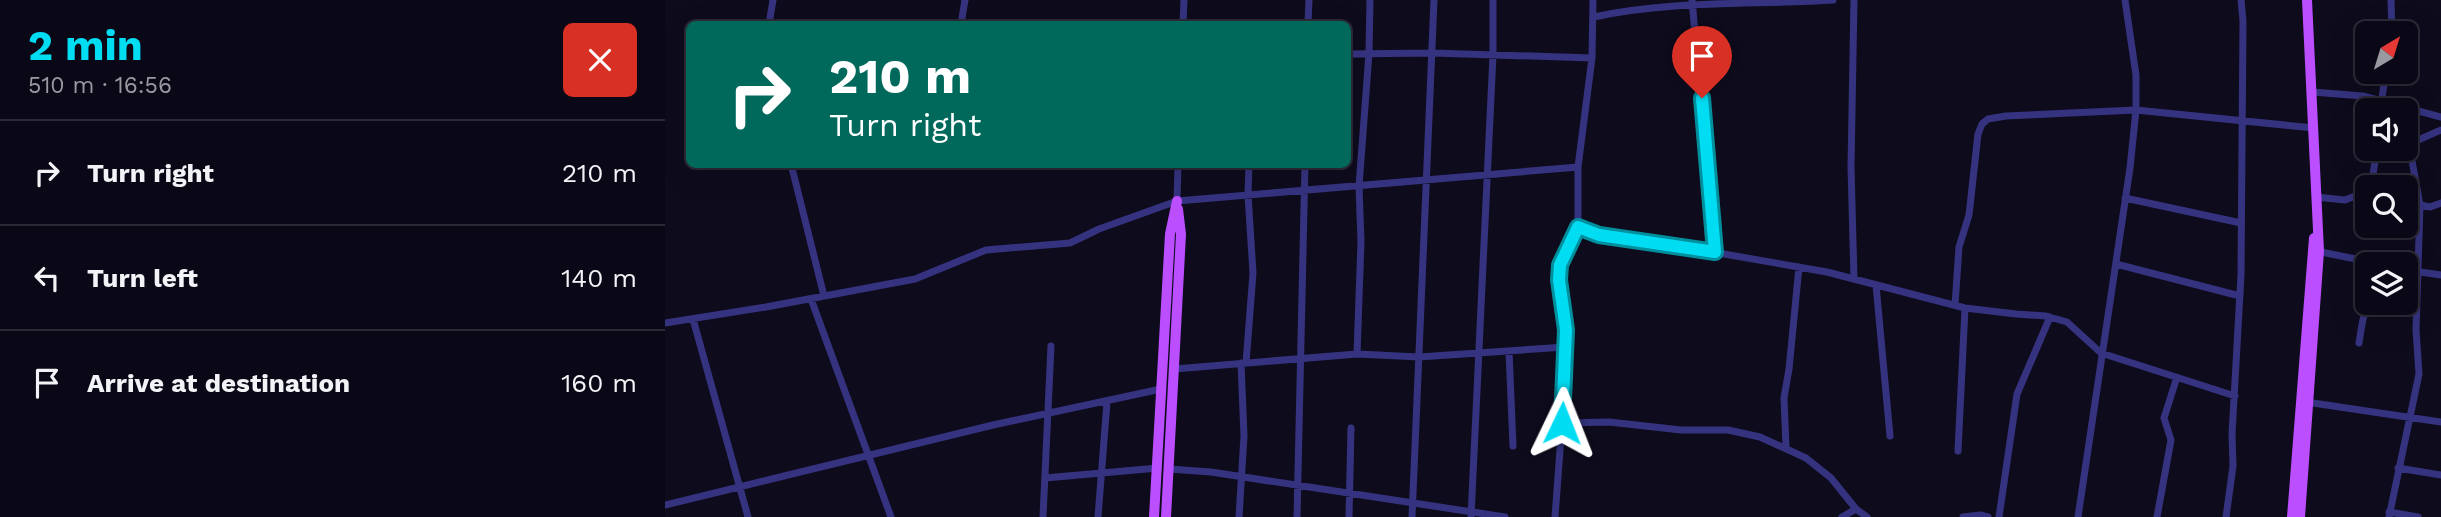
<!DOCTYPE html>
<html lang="en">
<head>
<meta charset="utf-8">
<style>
	body { margin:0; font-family:"Work Sans",sans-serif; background:#181623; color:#f1f3f6; height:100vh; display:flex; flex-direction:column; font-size:26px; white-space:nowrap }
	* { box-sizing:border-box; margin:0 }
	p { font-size:23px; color:#999aa1 }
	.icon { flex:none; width:38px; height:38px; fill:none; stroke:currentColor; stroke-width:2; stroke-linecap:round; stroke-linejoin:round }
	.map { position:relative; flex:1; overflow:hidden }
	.side { display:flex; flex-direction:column; background:#0a0816; width:665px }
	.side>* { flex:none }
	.banner { position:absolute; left:21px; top:21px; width:665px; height:147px; border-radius:10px; box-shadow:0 7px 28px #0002,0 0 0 2px #2a2935; background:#00695c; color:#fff; overflow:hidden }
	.needle { width:46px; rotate:38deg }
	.fabs { position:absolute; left:1690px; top:21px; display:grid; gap:14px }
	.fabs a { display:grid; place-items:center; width:63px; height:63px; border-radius:10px; background:#0a0816; box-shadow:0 7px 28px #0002,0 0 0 2px #2a2935; font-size:35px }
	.pin { position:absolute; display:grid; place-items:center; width:60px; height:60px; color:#fff; margin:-72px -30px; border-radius:50% 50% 50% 0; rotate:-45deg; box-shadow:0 0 7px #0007 }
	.pin .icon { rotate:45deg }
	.me { position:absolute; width:77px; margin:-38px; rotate:2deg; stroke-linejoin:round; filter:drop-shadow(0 0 5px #0008) }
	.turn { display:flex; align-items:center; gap:24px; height:147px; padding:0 28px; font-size:32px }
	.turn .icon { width:91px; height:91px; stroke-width:2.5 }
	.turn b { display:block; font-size:49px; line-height:60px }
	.round { display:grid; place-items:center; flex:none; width:74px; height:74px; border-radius:10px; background:#181623 }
	.head { display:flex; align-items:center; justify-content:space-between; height:119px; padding:0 28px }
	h1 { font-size:42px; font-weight:700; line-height:52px; color:#00dcf2 }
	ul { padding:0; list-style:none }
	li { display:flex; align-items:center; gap:21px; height:105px; padding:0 28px; border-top:2px solid #2a2935 }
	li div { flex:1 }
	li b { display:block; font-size:26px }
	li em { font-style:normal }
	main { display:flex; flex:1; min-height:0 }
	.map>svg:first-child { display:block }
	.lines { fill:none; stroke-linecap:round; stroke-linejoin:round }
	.minor { stroke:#35337f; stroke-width:7 }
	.major { stroke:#bb4eff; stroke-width:10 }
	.route-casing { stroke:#008f9d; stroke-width:18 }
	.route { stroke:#00dcf2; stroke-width:12 }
</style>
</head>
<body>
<main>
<section class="side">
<div class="head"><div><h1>2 min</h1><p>510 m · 16:56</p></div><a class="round" style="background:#d93025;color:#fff"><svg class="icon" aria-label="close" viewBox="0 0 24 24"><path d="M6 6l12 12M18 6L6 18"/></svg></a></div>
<ul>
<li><svg class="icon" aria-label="right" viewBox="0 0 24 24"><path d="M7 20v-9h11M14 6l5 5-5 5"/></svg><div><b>Turn right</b></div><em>210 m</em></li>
<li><svg class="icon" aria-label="left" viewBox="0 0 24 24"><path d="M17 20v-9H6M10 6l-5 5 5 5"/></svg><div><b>Turn left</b></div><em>140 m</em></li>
<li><svg class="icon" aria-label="arrive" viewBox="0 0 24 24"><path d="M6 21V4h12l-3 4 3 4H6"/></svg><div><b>Arrive at destination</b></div><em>160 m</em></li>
</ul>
</section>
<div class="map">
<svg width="1776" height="517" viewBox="0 0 1776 517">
	<rect width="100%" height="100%" fill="#0e0b1d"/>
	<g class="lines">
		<path class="minor" d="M1027,0L1050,252
			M1726,0L1727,33
			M929,17C1006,0 1089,5 1168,0
			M104,24L108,0
			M296,24L300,0
			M518,24L519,0
			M643,24L644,0
			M682,54L768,53L927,58
			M1647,92L1698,96L1776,117
			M1715,110L1721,72
			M1742,145L1776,130
			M1712,154L1729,149
			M126,164L159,296
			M1706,187L1712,149
			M1651,197L1680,200L1703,191
			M1460,198L1576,223
			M512,201L513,164
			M1755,205L1765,207L1776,203
			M913,227L934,235L1036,250L1162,272L1300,308L1351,314L1381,316L1402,322L1436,353L1570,396
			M1651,251L1716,264
			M1451,264L1575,296
			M1741,270L1776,275
			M1189,279L1186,167L1189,0
			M1211,285L1225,436
			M146,299L226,517
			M1290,305L1294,247L1304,215L1313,134L1317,124L1323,119L1341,116L1471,110L1649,128
			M28,319L83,517
			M0,323L101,307L250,279L321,250L405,243L434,229L512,201L913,167
			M1694,343C1700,306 1697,302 1737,305L1739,303
			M844,351L848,446
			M692,354L696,242L694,186L704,53L705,0
			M581,363L588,273L583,195L584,164
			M509,369L692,354L754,357L900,347
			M1641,402L1776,422
			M897,423L944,422L1016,430H1063L1095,437L1141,458L1166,478L1191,509L1202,517
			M1121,447L1119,398L1124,369L1134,267
			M1293,451L1300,308
			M1733,468L1776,475
			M504,469L546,472L840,517
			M380,478L493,468
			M0,505L328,425L496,389
			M1724,512L1753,517
			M378,517L386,346
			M433,517L442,402
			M574,517L579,436L576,363
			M632,517L640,164
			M684,517L686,428
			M747,517L769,0
			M806,517L828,55V0
			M890,517L897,423L901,330L894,280L896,265L913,227V167L927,58L928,0
			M1177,517L1191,509
			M1298,517L1315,515L1323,517
			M1334,517L1352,394L1385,317
			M1413,517L1465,168L1471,110V75L1460,0
			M1492,517L1506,440L1499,418L1512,377
			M1561,517L1568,466L1567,434L1576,275L1578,21L1576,0
			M1724,517L1754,374L1751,330L1755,205L1744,144"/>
		<path class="major" d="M489,517L505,234L512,201
			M501,517L516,234L513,209
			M1627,517L1649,238
			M1635,517L1654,251L1642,0"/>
	</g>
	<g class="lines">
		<defs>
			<path id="route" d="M897,423L901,330L894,280L895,265L913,227L934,235L1050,252L1037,98"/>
		</defs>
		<use href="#route" class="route-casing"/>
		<use href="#route" class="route"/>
	</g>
</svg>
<div class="fabs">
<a><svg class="needle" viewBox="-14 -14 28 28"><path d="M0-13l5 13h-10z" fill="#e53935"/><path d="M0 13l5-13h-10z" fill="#999aa1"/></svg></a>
<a><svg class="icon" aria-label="sound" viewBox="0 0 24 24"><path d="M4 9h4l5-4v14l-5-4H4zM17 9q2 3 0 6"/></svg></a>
<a><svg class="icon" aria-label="search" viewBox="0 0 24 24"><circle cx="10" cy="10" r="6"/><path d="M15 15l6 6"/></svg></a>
<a><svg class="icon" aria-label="layers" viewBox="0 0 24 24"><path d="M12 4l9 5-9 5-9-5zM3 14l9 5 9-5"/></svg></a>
</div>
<div class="pin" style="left:1037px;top:98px;background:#d93025"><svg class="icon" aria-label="arrive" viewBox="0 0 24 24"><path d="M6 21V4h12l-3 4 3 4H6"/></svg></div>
<svg class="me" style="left:897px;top:423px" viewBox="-20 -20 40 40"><path d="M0-17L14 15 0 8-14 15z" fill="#00dcf2" stroke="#fff" stroke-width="4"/></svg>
<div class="banner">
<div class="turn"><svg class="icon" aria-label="right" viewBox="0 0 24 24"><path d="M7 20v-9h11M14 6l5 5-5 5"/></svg><div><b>210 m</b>Turn right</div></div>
</div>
</div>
</main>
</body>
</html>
